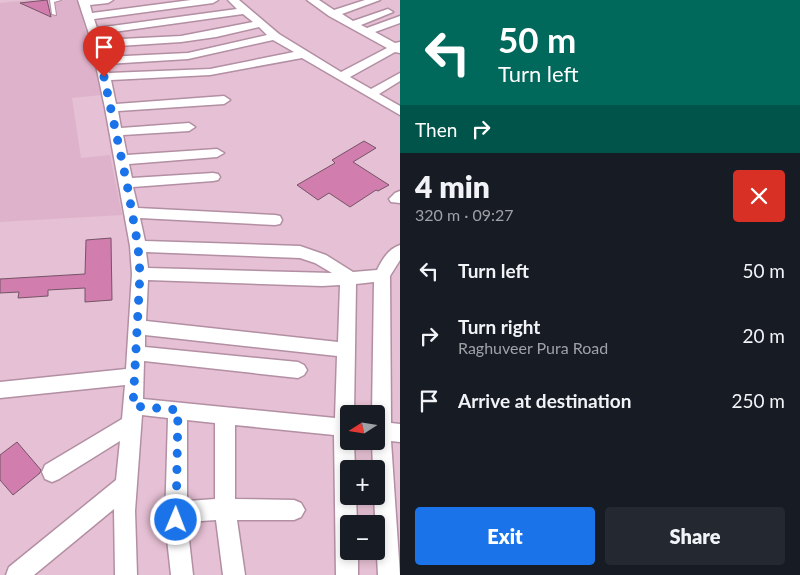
<!DOCTYPE html>
<html lang="en">
<head>
<meta charset="utf-8">
<style>
	body { margin:0; font-family:Lato,sans-serif; background:#242831; color:#f1f3f6; height:100vh; display:flex; flex-direction:column; font-size:19px; white-space:nowrap }
	* { box-sizing:border-box; margin:0 }
	p { font-size:16px; color:#9ea1a6 }
	.icon { flex:none; width:28px; height:28px; fill:none; stroke:currentColor; stroke-width:2; stroke-linecap:round; stroke-linejoin:round }
	.map { position:relative; flex:1; overflow:hidden }
	.sheet { display:flex; flex-direction:column; background:#171b24; width:400px }
	.sheet>* { flex:none }
	.banner { background:#00695c; color:#fff; overflow:hidden }
	.needle { width:32px; rotate:258deg }
	.controls { position:absolute; left:340px; top:405px; display:grid; gap:10px }
	.controls a { display:grid; place-items:center; width:45px; height:45px; border-radius:5px; background:#171b24; box-shadow:0 2px 8px #0003; font-size:25px }
	.pin { position:absolute; display:grid; place-items:center; width:42px; height:42px; color:#fff; margin:-51px -21px; border-radius:50% 50% 50% 0; rotate:-45deg; box-shadow:0 0 5px #0007 }
	.pin .icon { rotate:45deg }
	.me { position:absolute; width:55px; margin:-28px; rotate:1deg; stroke-linejoin:round; filter:drop-shadow(0 0 4px #0008) }
	.turn { display:flex; align-items:center; gap:18px; height:105px; padding:0 15px; font-size:22px }
	.turn .icon { width:65px; height:65px; stroke-width:2.5 }
	.turn b { display:block; font-size:35px; line-height:42px }
	.then { display:flex; align-items:center; height:48px; padding:0 15px; background:#0003; gap:10px; font-size:19px }
	.round { display:grid; place-items:center; flex:none; width:52px; height:52px; border-radius:5px; background:#242831 }
	.summary { display:flex; align-items:center; justify-content:space-between; height:85px; padding:0 15px }
	h1 { font-size:30px; font-weight:800; line-height:38px }
	.cta { display:flex; gap:10px; margin-top:auto; padding:10px 15px }
	.cta a { flex:1; height:58px; border-radius:5px; background:#1a73e8; color:#fff; font-size:20px; font-weight:800; line-height:58px; text-align:center }
	.cta a+a { background:#242831; color:#f1f3f6 }
	ul { padding:0; list-style:none }
	li { display:flex; align-items:center; gap:15px; height:65px; padding:0 15px }
	li div { flex:1 }
	li b { display:block; font-size:19px }
	li em { font-style:normal }
	main { display:flex; flex:1; min-height:0 }
	.map>svg:first-child { display:block }
	.built { fill:#deb2ca }
	.building { fill:#d17dae; stroke:#755467 }
	.lines { fill:none; stroke-linecap:round; stroke-linejoin:round }
	.service-casing { stroke:#b38fa3; stroke-width:2 }
	.minor-casing { stroke:#b38fa3; stroke-width:3 }
	.service { fill:#fff; fill-rule:evenodd }
	.minor { fill:#fff; fill-rule:evenodd }
	.route { stroke:#1a73e8; stroke-width:9; stroke-dasharray:0 16.2 }
</style>
</head>
<body>
<main>
<div class="map">
<svg width="400" height="575" viewBox="0 0 400 575">
	<rect width="100%" height="100%" fill="#e6c0d4"/>
	<path class="built" d="M29,0H76L79,6L102,95L72,98L81,158L110,155L122,215L0,222V3Z"/>
	<path class="building" d="M47,0L51,17L20,3Z
		M364,141L376,148L353,162L389,185L378,191L376,190L350,207L329,193L318,200L297,185L335,163L332,160Z
		M111,238L112,300L85,302V288L48,290V296L18,298L19,292L0,293V279L85,274L86,240Z
		M17,442L41,470L40,473L13,495L0,480V455Z"/>
	<g class="lines">
		<defs>
			<path id="service" d="M50,0H61L54,2L56,15L52,14Z"/>
			<path id="minor" d="M78,0H113L108,3L90,5L92,13L191,0H218L213,3L94,19L97,28L237,9L228,0H239L279,34L341,72L387,48L329,16L307,0H319L334,10L365,0H380L342,14L353,21L388,9L393,12L361,25L367,28L400,16V23L375,32L395,43L400,42V53L395,52L350,77L371,89L400,73V81L379,94L400,106V115L302,58L210,75L111,80L116,104L224,96L230,100L224,104L118,111L121,128L189,123L195,127L189,131L123,135L127,155L217,149L224,153L217,157L129,164L132,178L213,173L218,174L220,177L218,180L213,181L133,187L138,208L275,215L280,216L282,220L280,224L275,225L140,218L145,241L300,246L326,255L353,272L377,270C382,260 388,249 400,245V260L390,276L391,423L400,424V442L391,441L400,575H378L374,496H376V469H373L372,441H376V414H372L374,282L356,284L354,414H349V441H354L355,469H349V496H356L357,524H349V551H358V575H336L334,435L235,425V499L294,500L301,503L305,510L301,517L294,520H237L245,575H223L216,520L187,522L193,575H171L165,521L168,418L142,415L135,511L137,575H115L114,509L34,575H6L9,567L116,480L120,441L59,479L52,482L45,479L42,472L45,465L122,419L125,385L0,398V382L126,369L132,274L130,246L105,108L90,37ZM243,14L253,22L181,36L101,40L99,34ZM259,27L267,35L188,53L105,57L103,47L181,42L216,37ZM273,40L294,52L210,69L109,73L107,64L188,59ZM146,252L300,258L315,263L332,273L148,268ZM148,280L322,286L340,285L338,342L146,321ZM145,335L337,356L335,418L143,399L144,361L298,378L304,375L307,370L304,365L298,362L145,347ZM187,420L215,423V499L187,501Z
				M400,191V203L391,202L389,199L395,193Z"/>
		</defs>
		<use href="#service" class="service-casing"/>
		<use href="#minor" class="minor-casing"/>
		<use href="#service" class="service"/>
		<use href="#minor" class="minor"/>
	</g>
	<g class="lines">
		<path class="route" d="M104,77L127,184L138,246L140,274L133,406L178,410L176,520"/>
	</g>
</svg>
<div class="controls">
<a><svg class="needle" viewBox="-14 -14 28 28"><path d="M0-13l5 13h-10z" fill="#e53935"/><path d="M0 13l5-13h-10z" fill="#9ea1a6"/></svg></a>
<a>+</a>
<a>−</a>
</div>
<div class="pin" style="left:104px;top:77px;background:#d93025"><svg class="icon" aria-label="arrive" viewBox="0 0 24 24"><path d="M6 21V4h12l-3 4 3 4H6"/></svg></div>
<svg class="me" style="left:176px;top:520px" viewBox="-20 -20 40 40"><circle r="17" fill="#1a73e8" stroke="#fff" stroke-width="3"/><path d="M0-11L8 9 0 5-8 9z" fill="#fff"/></svg>
</div>
<section class="sheet">
<div class="banner">
<div class="turn"><svg class="icon" aria-label="left" viewBox="0 0 24 24"><path d="M17 20v-9H6M10 6l-5 5 5 5"/></svg><div><b>50 m</b>Turn left</div></div>
<div class="then">Then<svg class="icon" aria-label="right" viewBox="0 0 24 24"><path d="M7 20v-9h11M14 6l5 5-5 5"/></svg></div>
</div>
<div class="summary"><div><h1>4 min</h1><p>320 m · 09:27</p></div><a class="round" style="background:#d93025;color:#fff"><svg class="icon" aria-label="close" viewBox="0 0 24 24"><path d="M6 6l12 12M18 6L6 18"/></svg></a></div>
<ul>
<li><svg class="icon" aria-label="left" viewBox="0 0 24 24"><path d="M17 20v-9H6M10 6l-5 5 5 5"/></svg><div><b>Turn left</b></div><em>50 m</em></li>
<li><svg class="icon" aria-label="right" viewBox="0 0 24 24"><path d="M7 20v-9h11M14 6l5 5-5 5"/></svg><div><b>Turn right</b><p>Raghuveer Pura Road</p></div><em>20 m</em></li>
<li><svg class="icon" aria-label="arrive" viewBox="0 0 24 24"><path d="M6 21V4h12l-3 4 3 4H6"/></svg><div><b>Arrive at destination</b></div><em>250 m</em></li>
</ul>
<div class="cta"><a>Exit</a><a>Share</a></div>
</section>
</main>
</body>
</html>
